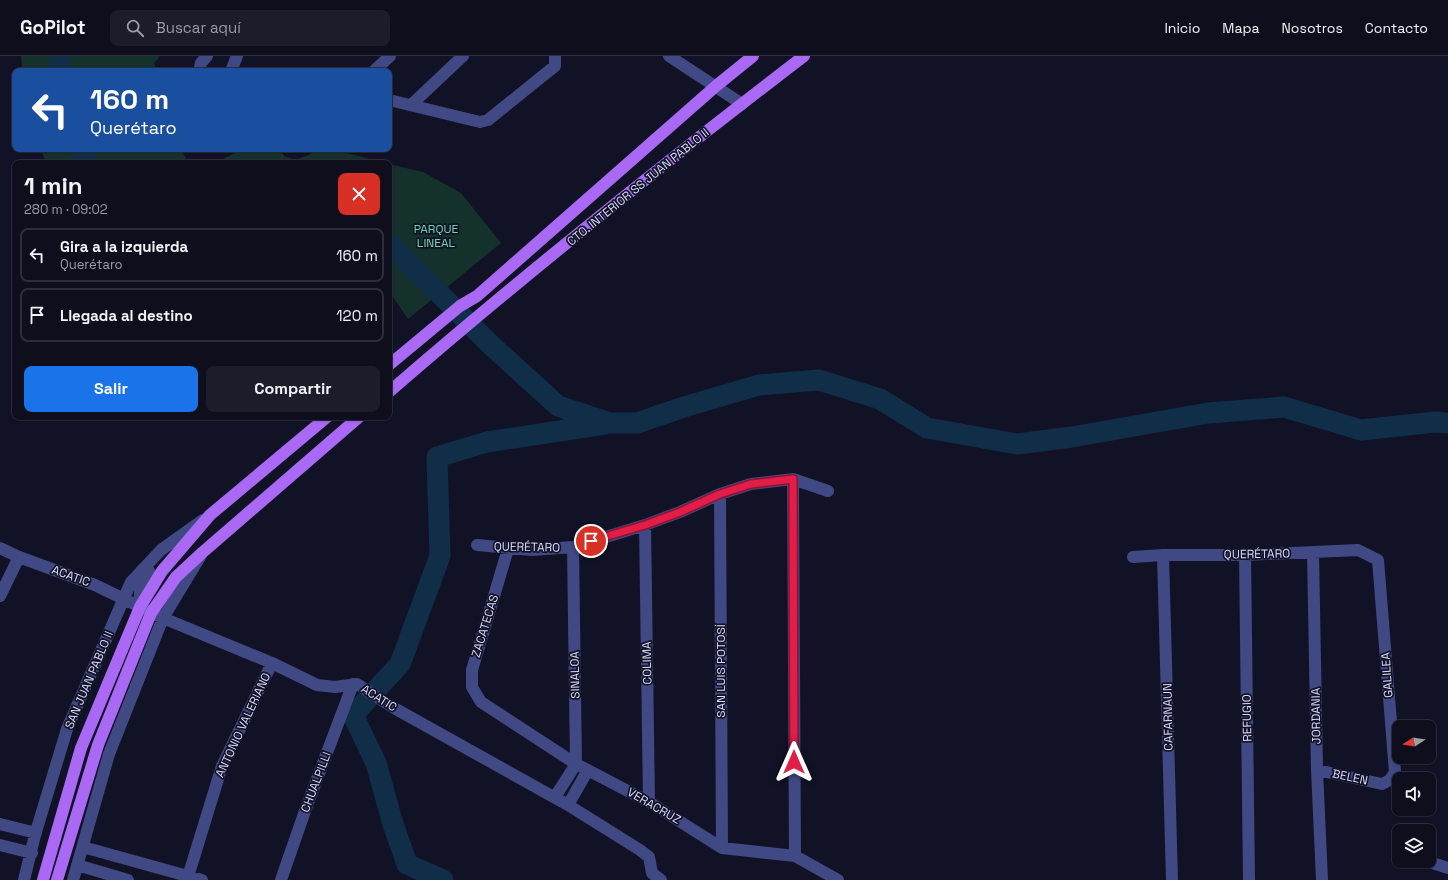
<!DOCTYPE html>
<html lang="es">
<head>
<meta charset="utf-8">
<style>
	body { margin:0; font-family:"Space Grotesk",sans-serif; background:#1c1c2a; color:#f1f3f6; height:100vh; display:flex; flex-direction:column; font-size:15px; white-space:nowrap }
	* { box-sizing:border-box; margin:0 }
	p { font-size:13px; color:#9b9ca4 }
	.icon { flex:none; width:22px; height:22px; fill:none; stroke:currentColor; stroke-width:2; stroke-linecap:round; stroke-linejoin:round }
	.map { position:relative; flex:1; overflow:hidden }
	.details { position:absolute; left:12px; top:104px; width:380px; height:260px; display:flex; flex-direction:column; background:#0e0e1d; border-radius:8px; box-shadow:0 1px 3px #0004,0 0 0 1px #2e2e3b }
	.details>* { flex:none }
	.banner { position:absolute; left:12px; top:12px; width:380px; height:84px; border-radius:8px; box-shadow:0 1px 3px #0004,0 0 0 1px #2e2e3b; background:#1a4fa0; color:#fff; overflow:hidden }
	.needle { width:26px; rotate:258deg }
	.fabs { position:absolute; left:1392px; top:664px; display:grid; gap:8px }
	.fabs a { display:grid; place-items:center; width:44px; height:44px; border-radius:8px; background:#0e0e1d; box-shadow:0 1px 3px #0004,0 0 0 1px #2e2e3b; font-size:20px }
	.pin { position:absolute; display:grid; place-items:center; width:34px; height:34px; color:#fff; margin:-17px; border:2px solid #fff; border-radius:50%; box-shadow:0 1px 4px #0007 }
	.me { position:absolute; width:44px; margin:-22px; rotate:0deg; stroke-linejoin:round; filter:drop-shadow(0 0 3px #0008) }
	.turn { display:flex; align-items:center; gap:14px; height:84px; padding:0 12px; font-size:18px }
	.turn .icon { width:52px; height:52px; stroke-width:2.5 }
	.turn b { display:block; font-size:28px; line-height:34px }
	.round { display:grid; place-items:center; flex:none; width:42px; height:42px; border-radius:8px; background:#1c1c2a }
	.overview { display:flex; align-items:center; justify-content:space-between; height:68px; padding:0 12px }
	h1 { font-size:24px; font-weight:700; line-height:30px }
	.cta { display:flex; gap:8px; margin-top:auto; padding:8px 12px }
	.cta a { flex:1; height:46px; border-radius:8px; background:#1a73e8; color:#fff; font-size:16px; font-weight:700; line-height:46px; text-align:center }
	.cta a+a { background:#1c1c2a; color:#f1f3f6 }
	ul { padding:0; list-style:none }
	li { display:flex; align-items:center; gap:12px; height:54px; margin:0 8px 6px; padding:0 4px; border:2px solid #2e2e3b; border-radius:8px }
	li div { flex:1 }
	li b { display:block; font-size:15px }
	li em { font-style:normal }
	header { display:flex; align-items:center; gap:24px; box-sizing:border-box; height:56px; padding:0 20px; background:#0e0e1d; border-bottom:1px solid #2e2e3b }
	header strong { font-size:19px }
	nav { display:flex; gap:22px; margin-inline-start:auto; font-size:14px }
	.search { width:280px; height:36px; background:#1c1c2a; display:flex; align-items:center; gap:10px; box-sizing:border-box; padding:0 14px; border-radius:8px; color:#9b9ca4; font-size:15px }
	.map>svg:first-child { display:block }
	.green { fill:#15312b }
	.lines { fill:none; stroke-linecap:round; stroke-linejoin:round }
	.river { stroke:#102e48; stroke-width:21 }
	.minor { stroke:#404983; stroke-width:12 }
	.major { stroke:#a969f5; stroke-width:12 }
	.route-casing { stroke:#92132f; stroke-width:10 }
	.route { stroke:#e11d48; stroke-width:7 }
	.labels { text-anchor:middle; stroke-width:3.5; stroke-linejoin:round; paint-order:stroke }
	.street-label { font-size:12px; fill:#dadcfd; stroke:#121227 }
	.park-label { font-size:12px; fill:#6ad9ab; stroke:#121227 }
</style>
</head>
<body>
<header>
<strong>GoPilot</strong>
<div class="search"><svg class="icon" aria-label="search" viewBox="0 0 24 24"><circle cx="10" cy="10" r="6"/><path d="M15 15l6 6"/></svg>Buscar aquí</div>
<nav><a>Inicio</a><a>Mapa</a><a>Nosotros</a><a>Contacto</a></nav>
</header>
<div class="map">
<svg width="1448" height="824" viewBox="0 0 1448 824">
	<rect width="100%" height="100%" fill="#121227"/>
	<path class="green" d="M21,0H160L154,7L157,15H22Z
		M41,93H181L188,107H46Z
		M242,93H280L284,100L295,104L309,99L314,93H332L385,107H216Z
		M389,108L423,116L461,137L501,187L408,263L389,235Z"/>
	<g class="lines">
		<path class="river" d="M59,15L60,0
			M80,93L87,107
			M389,187L492,290L558,350L610,367H637L684,351L759,329L819,324L880,343L927,372L1017,388L1072,381L1208,357L1284,351L1361,374L1435,366L1448,367
			M443,824L407,808L393,768L376,707L353,659L400,608L440,500L437,401L487,386L605,368"/>
		<path class="minor" d="M669,0L742,48
			M199,15L201,7L207,0
			M231,15L237,0
			M374,15L390,0
			M389,44L480,66L488,64L555,10V0
			M411,49L463,0
			M793,423L795,800
			M720,438L722,792
			M645,469L649,746
			M477,489L532,494L573,491L645,469L680,456L720,438L751,428L793,423L828,435
			M0,492L19,501L95,529L163,562L272,607L317,629L335,631L357,628L394,652L568,749L640,794L649,801L652,817L661,824
			M508,493L472,614V631L481,646L576,708L649,746L722,792L795,800L838,824
			M1313,497L1317,714L1322,824
			M1163,499L1172,824
			M1245,499L1249,824
			M1133,501L1163,499H1245L1358,494L1378,504L1395,716L1390,724L1382,728L1317,714
			M0,540L19,501
			M140,551V529L149,515
			M555,741L576,708L573,491
			M568,749L588,714
			M0,768L36,777
			M0,789L32,797
			M83,791L202,824
			M1426,805L1448,812
			M77,809L128,824
			M24,824L35,779L67,673L131,526L161,494L203,464
			M73,824L109,698L163,562L200,501
			M187,824L222,710L272,607
			M281,824L306,752L353,628"/>
		<path class="major" d="M389,309L460,250L477,240L716,30L753,0
			M389,336C524,219 663,108 804,0
			M43,824L81,692L140,551L162,515L210,459L327,361
			M57,824L98,689L151,557L176,521L203,496L359,361"/>
	</g>
	<g class="lines">
		<defs>
			<path id="route" d="M591,485L645,469L680,456L720,438L751,428L793,423L794,706"/>
		</defs>
		<use href="#route" class="route-casing"/>
		<use href="#route" class="route"/>
	</g>
	<g class="labels">
		<g class="street-label">
			<text transform="translate(638 131) rotate(-39)" y="4">CTO. INTERIOR SS JUAN PABLO II</text>
			<text transform="translate(527 491) rotate(1)" y="4">QUERÉTARO</text>
			<text transform="translate(1257 498) rotate(-1)" y="4">QUERÉTARO</text>
			<text transform="translate(71 520) rotate(20)" y="4">ACATIC</text>
			<text transform="translate(485 570) rotate(-73)" y="4">ZACATECAS</text>
			<text transform="translate(647 607) rotate(-91)" y="4">COLIMA</text>
			<text transform="translate(721 615) rotate(-90)" y="4">SAN LUIS POTOSÍ</text>
			<text transform="translate(575 619) rotate(-91)" y="4">SINALOA</text>
			<text transform="translate(1387 619) rotate(-94)" y="4">GALILEA</text>
			<text transform="translate(89 624) rotate(-67)" y="4">SAN JUAN PABLO II</text>
			<text transform="translate(379 642) rotate(32)" y="4">ACATIC</text>
			<text transform="translate(1316 660) rotate(-91)" y="4">JORDANIA</text>
			<text transform="translate(1168 661) rotate(-91)" y="4">CAFARNAUN</text>
			<text transform="translate(1247 662) rotate(-91)" y="4">REFUGIO</text>
			<text transform="translate(243 669) rotate(-65)" y="4">ANTONIO VALERIANO</text>
			<text transform="translate(1350 721) rotate(12)" y="4">BELEN</text>
			<text transform="translate(316 726) rotate(-69)" y="4">CHUALPILLI</text>
			<text transform="translate(654 750) rotate(30)" y="4">VERACRUZ</text>
		</g>
		<g class="park-label">
			<text x="436" y="177">PARQUE<tspan x="436" dy="14">LINEAL</tspan></text>
		</g>
	</g>
</svg>
<div class="fabs">
<a><svg class="needle" viewBox="-14 -14 28 28"><path d="M0-13l5 13h-10z" fill="#e53935"/><path d="M0 13l5-13h-10z" fill="#9b9ca4"/></svg></a>
<a><svg class="icon" aria-label="sound" viewBox="0 0 24 24"><path d="M4 9h4l5-4v14l-5-4H4zM17 9q2 3 0 6"/></svg></a>
<a><svg class="icon" aria-label="layers" viewBox="0 0 24 24"><path d="M12 4l9 5-9 5-9-5zM3 14l9 5 9-5"/></svg></a>
</div>
<div class="pin" style="left:591px;top:485px;background:#d93025"><svg class="icon" aria-label="arrive" viewBox="0 0 24 24"><path d="M6 21V4h12l-3 4 3 4H6"/></svg></div>
<svg class="me" style="left:794px;top:706px" viewBox="-20 -20 40 40"><path d="M0-17L14 15 0 8-14 15z" fill="#e11d48" stroke="#fff" stroke-width="4"/></svg>
<div class="banner">
<div class="turn"><svg class="icon" aria-label="left" viewBox="0 0 24 24"><path d="M17 20v-9H6M10 6l-5 5 5 5"/></svg><div><b>160 m</b>Querétaro</div></div>
</div>
<section class="details">
<div class="overview"><div><h1>1 min</h1><p>280 m · 09:02</p></div><a class="round" style="background:#d93025;color:#fff"><svg class="icon" aria-label="close" viewBox="0 0 24 24"><path d="M6 6l12 12M18 6L6 18"/></svg></a></div>
<ul>
<li><svg class="icon" aria-label="left" viewBox="0 0 24 24"><path d="M17 20v-9H6M10 6l-5 5 5 5"/></svg><div><b>Gira a la izquierda</b><p>Querétaro</p></div><em>160 m</em></li>
<li><svg class="icon" aria-label="arrive" viewBox="0 0 24 24"><path d="M6 21V4h12l-3 4 3 4H6"/></svg><div><b>Llegada al destino</b></div><em>120 m</em></li>
</ul>
<div class="cta"><a>Salir</a><a>Compartir</a></div>
</section>
</div>
</body>
</html>
